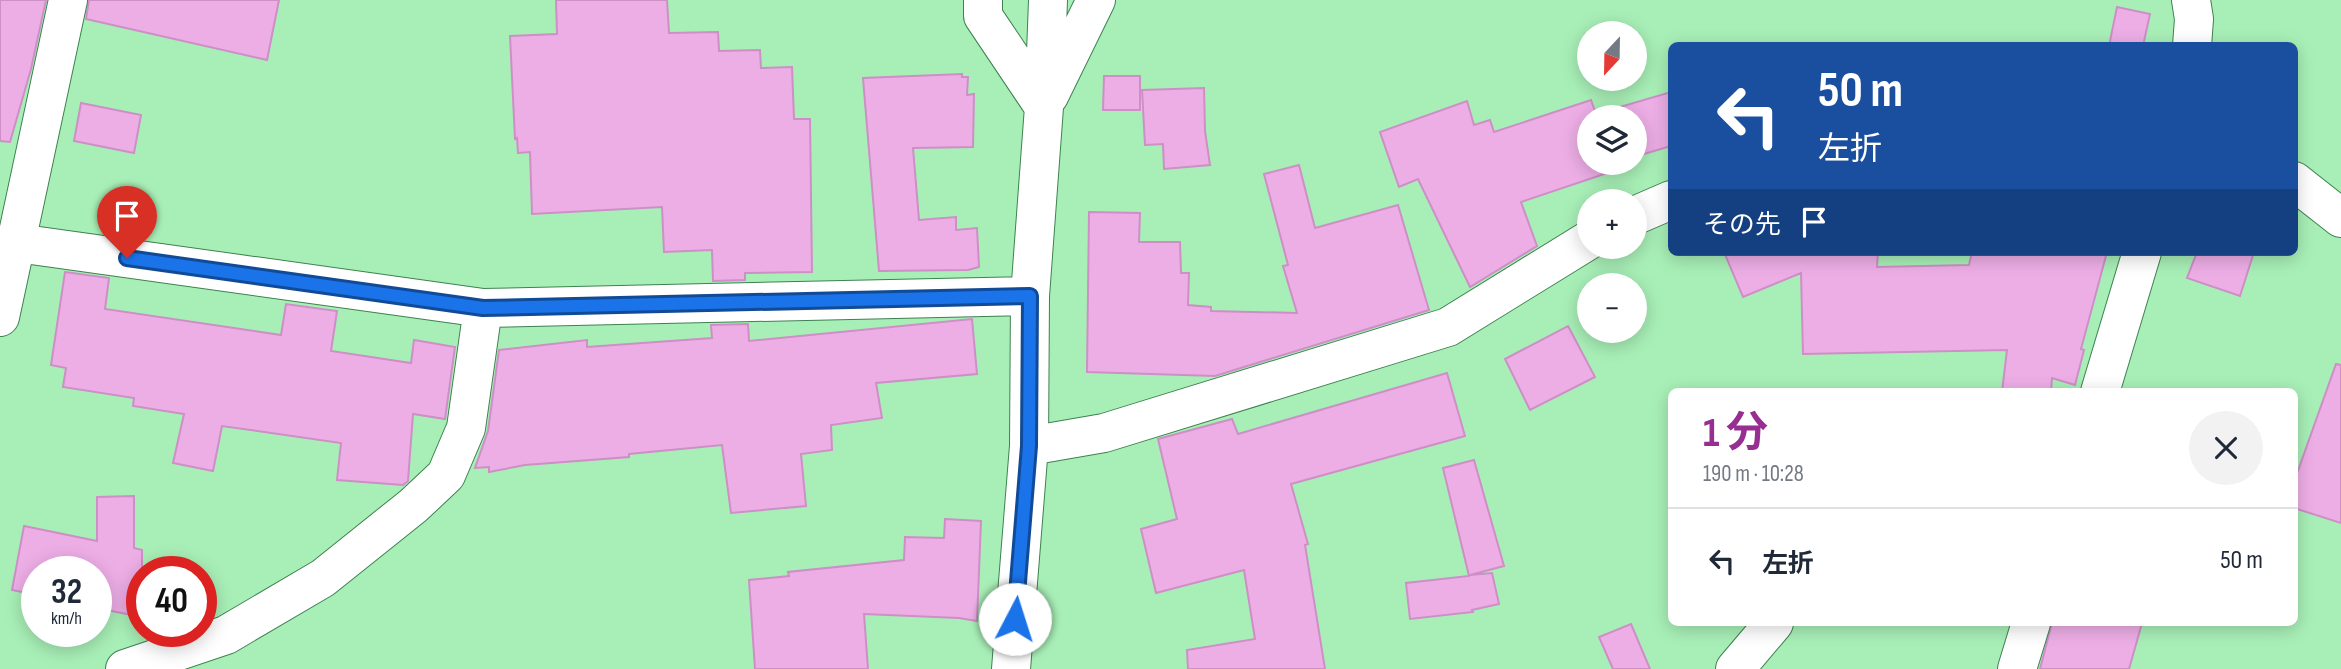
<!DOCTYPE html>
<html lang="ja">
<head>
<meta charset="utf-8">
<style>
	body { margin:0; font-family:"Sofia Sans Condensed","Noto Sans JP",sans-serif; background:#f2f2f3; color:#1f2937; height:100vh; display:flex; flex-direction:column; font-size:26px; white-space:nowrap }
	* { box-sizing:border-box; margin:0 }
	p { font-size:23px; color:#747a83 }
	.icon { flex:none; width:38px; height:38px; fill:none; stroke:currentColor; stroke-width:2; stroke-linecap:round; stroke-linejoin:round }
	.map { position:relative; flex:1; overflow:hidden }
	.sheet { position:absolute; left:1668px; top:388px; width:630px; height:238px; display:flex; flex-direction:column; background:#fff; border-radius:10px; box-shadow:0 4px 18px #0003 }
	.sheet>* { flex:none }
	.banner { position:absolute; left:1668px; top:42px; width:630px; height:214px; border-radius:10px; box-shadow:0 4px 18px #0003; background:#1a4fa0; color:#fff; overflow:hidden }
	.needle { width:46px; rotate:202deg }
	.buttons { position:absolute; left:1577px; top:21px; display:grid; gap:14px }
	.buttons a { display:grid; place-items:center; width:70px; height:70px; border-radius:50%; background:#fff; box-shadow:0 4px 18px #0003; font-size:35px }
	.speed { position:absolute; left:21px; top:556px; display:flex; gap:14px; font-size:35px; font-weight:700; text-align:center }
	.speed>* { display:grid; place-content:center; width:91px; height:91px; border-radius:50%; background:#fff; box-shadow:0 4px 18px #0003; line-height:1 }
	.speed small { font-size:18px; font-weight:400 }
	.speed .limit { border:10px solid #d22; background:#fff; color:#111 }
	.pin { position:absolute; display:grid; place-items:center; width:60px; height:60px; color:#fff; margin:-72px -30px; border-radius:50% 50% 50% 0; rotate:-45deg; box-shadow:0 0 7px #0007 }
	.pin .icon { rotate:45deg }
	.me { position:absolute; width:77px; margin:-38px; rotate:5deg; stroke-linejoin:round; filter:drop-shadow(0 0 5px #0008) }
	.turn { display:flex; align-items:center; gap:24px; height:147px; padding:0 35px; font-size:32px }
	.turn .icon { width:91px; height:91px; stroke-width:2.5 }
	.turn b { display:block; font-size:49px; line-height:60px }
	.then { display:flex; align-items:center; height:66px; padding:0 35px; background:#0003; gap:14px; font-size:26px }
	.round { display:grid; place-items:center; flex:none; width:74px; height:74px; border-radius:37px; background:#f2f2f3 }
	.overview { display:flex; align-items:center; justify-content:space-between; height:119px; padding:0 35px }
	h1 { font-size:42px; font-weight:700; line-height:52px; color:#972e91 }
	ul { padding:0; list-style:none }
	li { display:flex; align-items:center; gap:21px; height:105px; padding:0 35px; border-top:2px solid #e0e1e3 }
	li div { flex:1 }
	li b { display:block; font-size:26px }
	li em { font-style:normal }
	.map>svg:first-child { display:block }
	.building { fill:#edaee6; stroke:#cd8fc6; stroke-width:2 }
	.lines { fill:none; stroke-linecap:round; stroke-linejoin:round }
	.minor-casing { stroke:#3d8250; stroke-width:40 }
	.minor { stroke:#fff; stroke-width:38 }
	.route-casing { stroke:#114b97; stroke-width:18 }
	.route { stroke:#1a73e8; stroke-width:12 }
</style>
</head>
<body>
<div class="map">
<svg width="2341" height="669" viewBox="0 0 2341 669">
	<rect width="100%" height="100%" fill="#a8efb7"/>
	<path class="building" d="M0,0H46L31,69L10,142L0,141Z
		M89,0H279L267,60L86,19Z
		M556,0H667L669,33L718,32L719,51L760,50L761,68L792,67L794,119H810L812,272L745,273V280L713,281L712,250L664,252L662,207L532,214L530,152L518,153L517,138L515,139L510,36L557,34Z
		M2117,7L2150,14L2143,46H2109Z
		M962,74V77H968L967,95L974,94L973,147L913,148L919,220L956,217V230L977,228L979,267L968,270L879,271L863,78Z
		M1104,76H1140V110H1103Z
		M1204,88L1205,131L1210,165L1164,169L1163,144L1145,145L1142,90Z
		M1671,92V146L1634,157V117H1589V163H1618L1619,169L1521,202L1537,246L1470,287L1418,179L1399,187L1380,132L1467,101L1474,125L1490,120L1494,132L1591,100L1596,114Z
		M81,103L141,115L134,153L74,141Z
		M1299,165L1315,228L1398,205L1429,310L1215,376L1087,372L1089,212L1140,213L1139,242H1180L1181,273H1189L1188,305L1211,307V311L1297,313L1283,266L1288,265L1264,174Z
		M1724,252H1878L1877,267L1969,265L1972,252H2107L2081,349L2084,350L2075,385L2052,378L2051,392H2002L2007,350L1803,354L1801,273L1743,297Z
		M2197,252H2254L2240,296L2187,278Z
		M65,272L109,278L105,309L281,335L286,304L337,311L331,351L411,363L414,340L455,347L445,419L413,414L408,481L403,485L337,480L341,443L222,426L213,471L173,463L184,414L133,406L134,398L63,387L66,368L51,365Z
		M972,319L977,374L876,383L882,418L831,425L832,450L801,454L806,506L731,513L722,445L629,454V457L525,465L489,472V467L475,468L488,431L499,350L587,340V347L712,338L711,325L748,324L749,341Z
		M1568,326L1595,377L1530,410L1505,359Z
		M2336,364L2341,365V523L2294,508V482Z
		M1447,373L1465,436L1291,484L1308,544L1305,545L1325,669H1188L1187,650L1255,639L1244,570L1156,593L1141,529L1177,519L1158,439L1232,419L1238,434Z
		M1474,460L1504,566L1470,575L1492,573L1499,604L1472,610L1473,612L1410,619L1406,583L1469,576L1443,468Z
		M134,496V548L142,550V617L96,608V572H37V595L12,590L24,526L97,541V497Z
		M945,519L981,521L977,621L959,618L864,614L868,669H755L749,580L789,576L788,572L904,560L905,537L944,538Z
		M2052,623H2142L2129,669H2040Z
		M1631,624L1650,669H1613L1599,637Z"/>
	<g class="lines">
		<defs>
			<path id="minor" d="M983,0V16L1044,107
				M2191,0L2194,19L2192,46
				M1049,96L1096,0
				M2294,181L2341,218
				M1634,216L1671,200
				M17,243L483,308L1030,296
				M0,317L68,0
				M2100,392L2142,252
				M1029,446L1104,433L1448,327L1589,240
				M125,669L226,635L323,578L413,506L446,475L466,428L483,308
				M1011,669L1029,446L1030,296L1044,107L1048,0
				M1735,669L1774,623
				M2017,669L2031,623"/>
		</defs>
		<use href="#minor" class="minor-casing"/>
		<use href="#minor" class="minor"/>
	</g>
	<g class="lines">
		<defs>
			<path id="route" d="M127,258L483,308L1030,296L1029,446L1015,619"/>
		</defs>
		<use href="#route" class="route-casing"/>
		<use href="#route" class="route"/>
	</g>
</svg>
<div class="buttons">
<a><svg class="needle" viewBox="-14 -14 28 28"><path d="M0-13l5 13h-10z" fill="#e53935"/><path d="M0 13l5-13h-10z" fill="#747a83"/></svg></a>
<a><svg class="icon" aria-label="layers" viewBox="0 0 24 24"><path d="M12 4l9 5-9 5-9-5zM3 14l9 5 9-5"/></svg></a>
<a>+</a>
<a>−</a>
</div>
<div class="speed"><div>32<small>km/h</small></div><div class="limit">40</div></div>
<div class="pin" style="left:127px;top:258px;background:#d93025"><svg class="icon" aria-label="arrive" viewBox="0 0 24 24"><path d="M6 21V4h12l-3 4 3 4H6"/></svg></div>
<svg class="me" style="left:1015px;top:619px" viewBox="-20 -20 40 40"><circle r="19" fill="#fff"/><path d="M0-13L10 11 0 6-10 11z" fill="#1a73e8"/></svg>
<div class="banner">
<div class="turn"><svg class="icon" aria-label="left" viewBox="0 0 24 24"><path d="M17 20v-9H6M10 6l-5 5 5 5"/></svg><div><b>50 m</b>左折</div></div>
<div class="then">その先<svg class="icon" aria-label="arrive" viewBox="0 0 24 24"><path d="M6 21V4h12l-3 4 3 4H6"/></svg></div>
</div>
<section class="sheet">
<div class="overview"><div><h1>1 分</h1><p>190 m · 10:28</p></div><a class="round"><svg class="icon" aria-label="close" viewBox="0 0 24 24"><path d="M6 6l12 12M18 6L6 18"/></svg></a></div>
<ul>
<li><svg class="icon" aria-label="left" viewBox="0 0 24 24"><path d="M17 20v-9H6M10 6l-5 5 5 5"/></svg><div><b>左折</b></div><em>50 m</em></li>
</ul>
</section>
</div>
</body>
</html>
